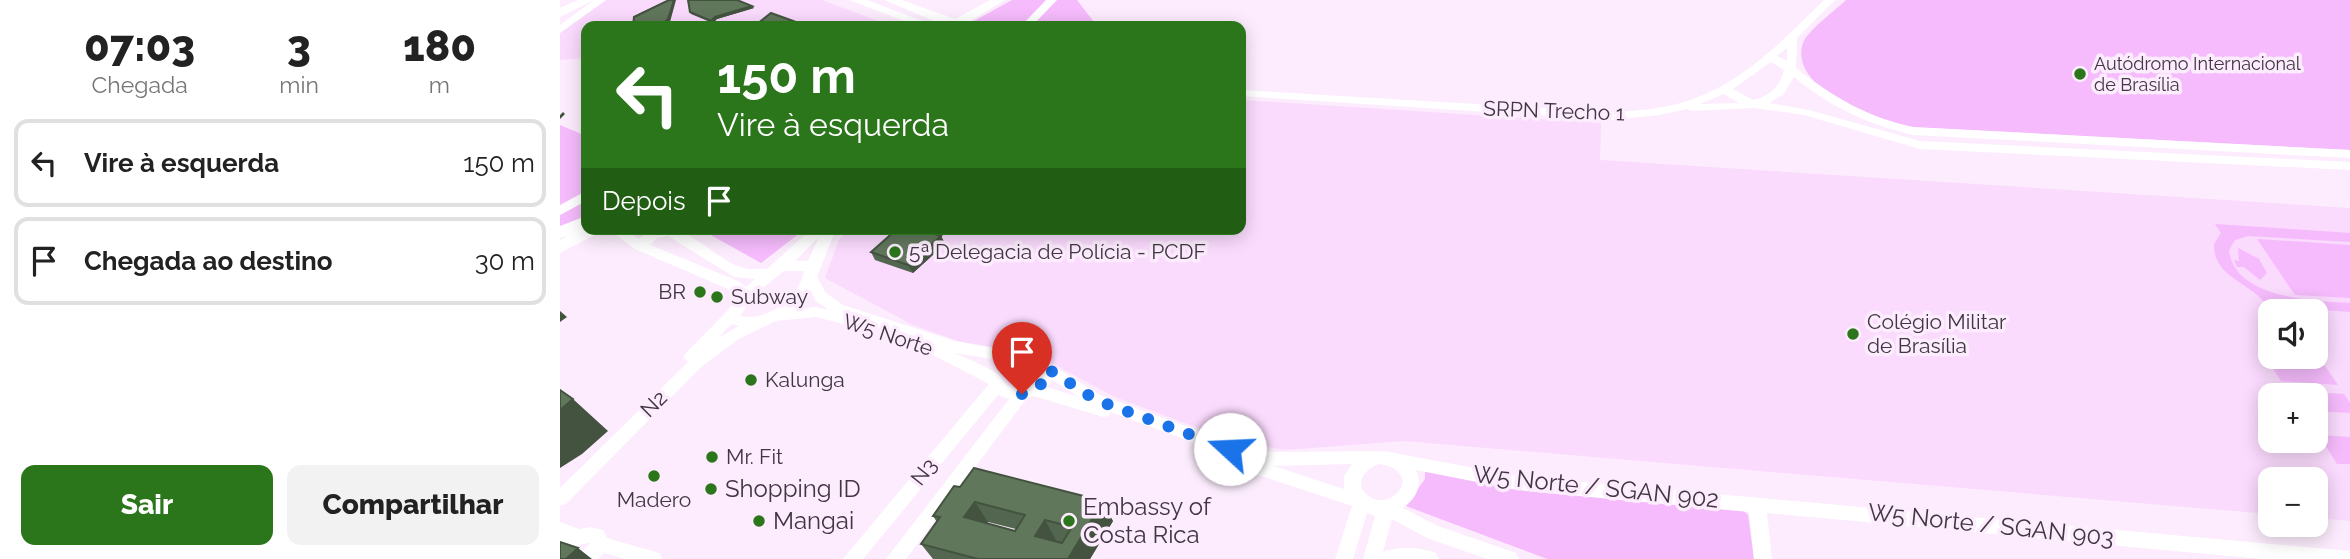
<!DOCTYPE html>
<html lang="pt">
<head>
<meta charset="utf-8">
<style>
	body { margin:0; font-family:Raleway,sans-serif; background:#f2f2f2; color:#222; height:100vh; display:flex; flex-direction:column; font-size:26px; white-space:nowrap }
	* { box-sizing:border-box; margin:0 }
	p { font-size:23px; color:#767676 }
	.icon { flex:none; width:38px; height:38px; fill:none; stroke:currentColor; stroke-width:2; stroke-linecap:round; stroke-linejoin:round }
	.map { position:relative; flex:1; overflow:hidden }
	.details { display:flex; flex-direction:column; background:#fff; width:560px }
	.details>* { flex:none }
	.hud { position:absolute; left:21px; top:21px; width:665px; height:214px; border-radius:14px; box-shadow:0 4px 18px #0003; background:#2b751a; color:#fff; overflow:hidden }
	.fabs { position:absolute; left:1698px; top:299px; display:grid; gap:14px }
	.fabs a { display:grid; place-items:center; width:70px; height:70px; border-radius:14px; background:#fff; box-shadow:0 4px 18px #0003; font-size:35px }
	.pin { position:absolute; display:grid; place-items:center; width:60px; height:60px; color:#fff; margin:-72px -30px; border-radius:50% 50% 50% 0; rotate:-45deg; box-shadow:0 0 7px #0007 }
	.pin .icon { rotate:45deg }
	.me { position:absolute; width:77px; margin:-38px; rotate:290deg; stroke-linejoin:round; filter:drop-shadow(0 0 5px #0008) }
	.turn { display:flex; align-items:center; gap:24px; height:147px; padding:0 21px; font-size:32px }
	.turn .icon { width:91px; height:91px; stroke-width:2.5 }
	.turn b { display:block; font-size:49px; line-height:60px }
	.then { display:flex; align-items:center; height:66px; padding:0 21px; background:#0003; gap:14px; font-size:26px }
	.eta { display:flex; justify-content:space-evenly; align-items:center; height:119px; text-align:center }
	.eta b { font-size:42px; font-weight:800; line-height:49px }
	.button { display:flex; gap:14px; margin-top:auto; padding:14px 21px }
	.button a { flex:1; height:80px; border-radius:14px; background:#2b751a; color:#fff; font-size:28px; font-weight:800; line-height:80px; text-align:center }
	.button a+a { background:#f2f2f2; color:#222 }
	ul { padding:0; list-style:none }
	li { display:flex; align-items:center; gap:21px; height:88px; margin:0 14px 10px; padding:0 7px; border:4px solid #e0e0e0; border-radius:14px }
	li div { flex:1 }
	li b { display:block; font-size:26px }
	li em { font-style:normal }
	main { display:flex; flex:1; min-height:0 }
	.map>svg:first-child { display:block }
	.built { fill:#fadafd; fill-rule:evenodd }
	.green { fill:#f5bbfc }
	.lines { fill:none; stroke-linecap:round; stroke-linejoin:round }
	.secondary { fill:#fff; fill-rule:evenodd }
	.highway { fill:#fff; fill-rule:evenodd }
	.wall { fill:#53664f; fill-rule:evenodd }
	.shaded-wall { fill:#445340 }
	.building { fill:#61775c; stroke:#445340; stroke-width:2; fill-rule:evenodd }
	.route { stroke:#1a73e8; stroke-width:12; stroke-dasharray:0 21.6 }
	.poi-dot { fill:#2b751a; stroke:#fcecfd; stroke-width:2.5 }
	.labels { text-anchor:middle; stroke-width:7; stroke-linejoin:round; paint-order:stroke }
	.far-poi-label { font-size:18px; fill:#413642; stroke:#fcecfd; text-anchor:start }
	.street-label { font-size:21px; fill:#413642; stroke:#fcecfd }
	.poi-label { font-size:21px; fill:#413642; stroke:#fcecfd; text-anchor:start }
	.near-street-label { font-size:24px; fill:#413642; stroke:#fcecfd }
	.near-poi-label { font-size:24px; fill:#413642; stroke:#fcecfd; text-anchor:start }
</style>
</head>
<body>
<main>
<section class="details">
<div class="eta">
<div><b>07:03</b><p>Chegada</p></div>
<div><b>3</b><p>min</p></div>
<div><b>180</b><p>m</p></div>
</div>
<ul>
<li><svg class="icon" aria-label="left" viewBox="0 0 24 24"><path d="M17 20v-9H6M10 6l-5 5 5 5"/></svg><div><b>Vire à esquerda</b></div><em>150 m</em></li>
<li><svg class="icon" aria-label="arrive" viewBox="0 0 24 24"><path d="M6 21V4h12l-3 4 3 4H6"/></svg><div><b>Chegada ao destino</b></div><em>30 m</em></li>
</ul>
<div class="button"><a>Sair</a><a>Compartilhar</a></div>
</section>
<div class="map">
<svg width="1790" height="559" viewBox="0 0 1790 559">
	<rect width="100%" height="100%" fill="#fcecfd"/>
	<path class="built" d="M46,0H262L331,26H26V58L0,60V33Z
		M681,100L1041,123L1040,160L1790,208V521L1755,518V480H1710V514L844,441L725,450L673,441L555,397L476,355L398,341L353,325L265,278L279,240L288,229H681ZM1710,312H1755V357H1710ZM1710,396H1755V441H1710Z"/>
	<path class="green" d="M452,0H517L537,26H405Z
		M1286,0H1790V150L1349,127C1316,119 1228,89 1243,43C1248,30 1276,10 1286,0Z
		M0,125L26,136V220L0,237Z
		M1655,224L1790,233V242L1688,236L1675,240L1669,250C1674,299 1755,301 1790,303V312L1707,306C1693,283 1653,278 1654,244L1661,233Z
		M140,229H245L201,263Z
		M1697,239L1790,245V298L1735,295Z
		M1678,248L1699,259L1707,273L1700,280L1684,267H1677L1674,260L1679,261Z
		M460,361L471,362L482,375L470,385L450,383L443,376V370L450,363Z
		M1709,362L1765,366L1778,385L1721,381Z
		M1726,390L1784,394L1790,403V413L1755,411V396L1730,395Z
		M1759,435L1790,437V464H1777Z
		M865,466L1184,511L1188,515L1194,559H987L846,506L865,479Z"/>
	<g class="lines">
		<path class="secondary" d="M34,0H46L0,33V25Z
			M486,0H497L472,26H461Z
			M1264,0H1275L1237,38L1236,68C1273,97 1307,117 1353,127L1790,150V158L1353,135C1307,124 1270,107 1234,77L1223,95L1209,103L1249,110L1360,141L1790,162V170L1360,149L1244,115L1194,108L1132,111L1127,109L1099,115L1052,120L681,96V90L1052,112C1075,111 1099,109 1121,103C1180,86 1222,41 1264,0ZM1227,48V61L1217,56ZM1211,62L1224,70C1220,87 1210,96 1193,100L1173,89ZM1164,94L1179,103L1140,104Z
			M26,191V201L0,215V205Z
			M48,229H64L79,239C116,208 147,255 180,267C188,270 199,269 207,269L251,229H276L257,277L266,293L283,305L395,341L477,356L542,396L684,447L714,452L824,451L957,476L1790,551V559H1701L1207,513L1212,559H1194L1189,512L957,490L856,470C863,486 856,498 843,508L878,526L956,553L959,559H927L867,538L832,519L823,552C840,546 859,547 876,553L879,559H803L815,516L807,513L793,559H775L792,506L668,465L666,460L668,455L550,412L549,416L543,417L474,396L467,398L346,559H326L449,399L438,395L303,559H283L429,384L371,354L369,350L372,345L294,320L292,324L287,325L256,317L216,321L177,340L141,367L6,504L0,506V488L128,362L123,357L126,353L167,311L178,296L168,289L75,249ZM108,236L174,277L195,279L186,287L178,281L90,245L97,238ZM259,237L248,261H235ZM224,271H244C239,298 208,322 180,316L194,295ZM251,291L256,301L269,310L256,307L236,309ZM172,324L179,326L158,338ZM395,353L468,365L479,372C474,383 459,393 447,385C442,381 441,376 436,373C423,365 408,359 395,353ZM492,380L519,397L487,387ZM792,464L784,476V489L714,466ZM818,464C829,465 840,469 843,481C839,503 811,507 801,487C801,474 807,470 818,464Z
			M0,522L19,529L31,527L43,530L47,538L99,553L102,559H65L44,553L38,559H0ZM30,543L19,555L14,550L21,544Z"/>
		<path class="highway" d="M18,0H34L0,17V8Z
			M289,0H307L376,26H357Z
			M324,0H342L395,19L430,0H445L402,26H386Z
			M26,216V229H40L38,233L0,253V240L7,236L0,238V226Z"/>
	</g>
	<path class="wall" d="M194,8L157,19L153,23L131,14L130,12Z
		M381,236L385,244L353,273L315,260L311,252Z
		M394,486L553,521L530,559H373L361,544L377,522L373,516ZM428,522L456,529L455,531L427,523Z"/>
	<path class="shaded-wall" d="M114,0H116L110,22L105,26H101Z
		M192,6L194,8L157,19L153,23L151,21L155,17Z
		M3,112L5,114L0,119V115Z
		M381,236L385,244L353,273L348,265Z
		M0,311L7,317L0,322Z
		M13,399L48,431L22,454L0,468V410Z
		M543,501L553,521L530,559H508Z
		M415,502L428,522L418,537L404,517Z
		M485,520L496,540L487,555L475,536Z
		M18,548L32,559H6Z"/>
	<path class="building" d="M109,0H114L108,19L101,26H73L74,17Z
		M128,0H177L192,6L155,17L151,21L130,12Z
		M211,13L247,26H197V24Z
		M337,229H361L381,236L348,265L311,252Z
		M0,390L13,399L0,410Z
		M414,468L543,501L508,559H418L361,544L380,517L373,516L394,486L400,487ZM415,502L465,515L455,531L404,517ZM485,520L512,527L502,543L475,536Z
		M0,542L18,548L6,559H0Z"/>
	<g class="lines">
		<path class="route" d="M462,394L480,386L488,369L536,400L670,449"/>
	</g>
	<g class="poi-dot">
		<circle cx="1520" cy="74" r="7"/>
		<circle cx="335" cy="252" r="7"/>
		<circle cx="140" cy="292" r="7"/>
		<circle cx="157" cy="297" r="7"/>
		<circle cx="1293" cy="334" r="7"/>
		<circle cx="191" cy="380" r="7"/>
		<circle cx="152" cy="457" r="7"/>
		<circle cx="94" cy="476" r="7"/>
		<circle cx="151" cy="489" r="7"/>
		<circle cx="199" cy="521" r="7"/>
		<circle cx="509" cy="521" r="7"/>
	</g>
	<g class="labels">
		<g class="far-poi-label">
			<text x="1534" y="70">Autódromo Internacional<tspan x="1534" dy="21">de Brasília</tspan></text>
		</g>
		<g class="street-label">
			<text transform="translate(994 111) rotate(2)" y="7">SRPN Trecho 1</text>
			<text transform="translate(328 335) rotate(18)" y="7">W5 Norte</text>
			<text transform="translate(94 404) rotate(-45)" y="7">N2</text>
			<text transform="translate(364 472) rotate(-52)" y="7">N3</text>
		</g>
		<g class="poi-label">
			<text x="349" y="259">5ª Delegacia de Polícia - PCDF</text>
			<text x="126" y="299" text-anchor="end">BR</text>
			<text x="171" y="304">Subway</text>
			<text x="1307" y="329">Colégio Militar<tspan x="1307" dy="24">de Brasília</tspan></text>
			<text x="205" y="387">Kalunga</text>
			<text x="166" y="464">Mr. Fit</text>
			<text x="94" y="507" text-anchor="middle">Madero</text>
		</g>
		<g class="near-street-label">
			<text transform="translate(1036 487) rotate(6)" y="8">W5 Norte / SGAN 902</text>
			<text transform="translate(1431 525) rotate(6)" y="8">W5 Norte / SGAN 903</text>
		</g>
		<g class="near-poi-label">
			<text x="165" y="497">Shopping ID</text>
			<text x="523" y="515">Embassy of<tspan x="523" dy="28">Costa Rica</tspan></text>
			<text x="213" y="529">Mangai</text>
		</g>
	</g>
</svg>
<div class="fabs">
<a><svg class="icon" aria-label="sound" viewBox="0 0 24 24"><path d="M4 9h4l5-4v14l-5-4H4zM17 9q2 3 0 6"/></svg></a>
<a>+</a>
<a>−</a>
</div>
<div class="pin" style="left:462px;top:394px;background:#d93025"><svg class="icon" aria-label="arrive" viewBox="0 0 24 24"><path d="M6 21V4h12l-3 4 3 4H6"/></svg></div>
<svg class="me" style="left:670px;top:449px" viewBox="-20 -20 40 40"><circle r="19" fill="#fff"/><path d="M0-13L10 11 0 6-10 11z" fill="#1a73e8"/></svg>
<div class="hud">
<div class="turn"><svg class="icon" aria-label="left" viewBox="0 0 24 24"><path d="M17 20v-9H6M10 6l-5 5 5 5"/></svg><div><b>150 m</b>Vire à esquerda</div></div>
<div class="then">Depois<svg class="icon" aria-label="arrive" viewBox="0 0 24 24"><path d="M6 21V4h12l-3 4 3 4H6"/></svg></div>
</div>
</div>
</main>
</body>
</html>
